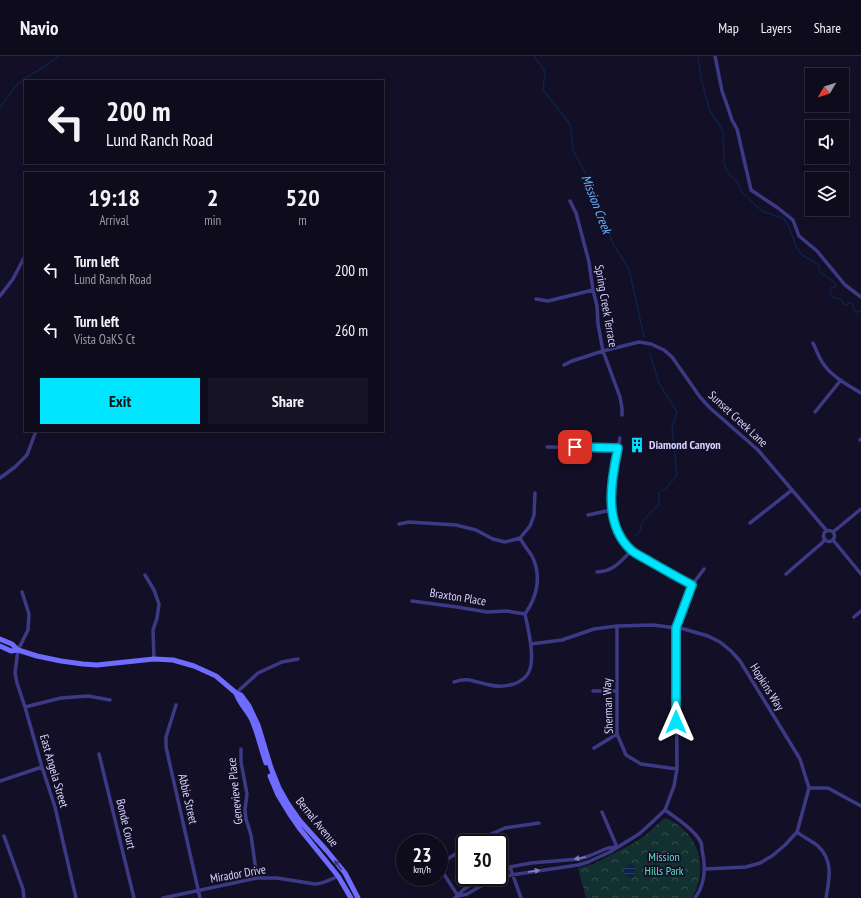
<!DOCTYPE html>
<html lang="en">
<head>
<meta charset="utf-8">
<style>
	body { margin:0; font-family:"PT Sans Narrow",sans-serif; background:#171425; color:#f1f3f6; height:100vh; display:flex; flex-direction:column; font-size:15px; white-space:nowrap }
	* { box-sizing:border-box; margin:0 }
	p { font-size:13px; color:#9b9ba3 }
	.icon { flex:none; width:22px; height:22px; fill:none; stroke:currentColor; stroke-width:2; stroke-linecap:round; stroke-linejoin:round }
	.map { position:relative; flex:1; overflow:hidden }
	.side { position:absolute; left:24px; top:116px; width:360px; height:260px; display:flex; flex-direction:column; background:#0e0b1c; border-radius:0px; box-shadow:0 2px 10px #0003,0 0 0 1px #2e2b3b }
	.side>* { flex:none }
	.top-card { position:absolute; left:24px; top:24px; width:360px; height:84px; border-radius:0px; box-shadow:0 2px 10px #0003,0 0 0 1px #2e2b3b; background:#0e0b1c; color:#f1f3f6; overflow:hidden }
	.needle { width:26px; rotate:231deg }
	.buttons { position:absolute; left:805px; top:12px; display:grid; gap:8px }
	.buttons a { display:grid; place-items:center; width:44px; height:44px; border-radius:0px; background:#0e0b1c; box-shadow:0 2px 10px #0003,0 0 0 1px #2e2b3b; font-size:20px }
	.speed { position:absolute; left:396px; top:778px; display:flex; gap:8px; font-size:20px; font-weight:700; text-align:center }
	.speed>* { display:grid; place-content:center; width:52px; height:52px; border-radius:50%; background:#0e0b1c; box-shadow:0 2px 10px #0003,0 0 0 1px #2e2b3b; line-height:1 }
	.speed small { font-size:10px; font-weight:400 }
	.speed .limit { border:2px solid #111; border-radius:6px; background:#fff; color:#111 }
	.pin { position:absolute; display:grid; place-items:center; width:34px; height:34px; color:#fff; margin:-17px; border-radius:8px; box-shadow:0 2px 6px #0006 }
	.me { position:absolute; width:44px; margin:-22px; rotate:0deg; stroke-linejoin:round; filter:drop-shadow(0 0 3px #0008) }
	.turn { display:flex; align-items:center; gap:14px; height:84px; padding:0 16px; font-size:18px }
	.turn .icon { width:52px; height:52px; stroke-width:2.5 }
	.turn b { display:block; font-size:28px; line-height:34px }
	.eta { display:flex; justify-content:space-evenly; align-items:center; height:68px; text-align:center }
	.eta b { font-size:24px; font-weight:700; line-height:28px }
	.button { display:flex; gap:8px; margin-top:auto; padding:8px 16px }
	.button a { flex:1; height:46px; border-radius:0px; background:#00e5ff; color:#111; font-size:16px; font-weight:700; line-height:46px; text-align:center }
	.button a+a { background:#171425; color:#f1f3f6 }
	ul { padding:0; list-style:none }
	li { display:flex; align-items:center; gap:12px; height:60px; padding:0 16px }
	li div { flex:1 }
	li b { display:block; font-size:15px }
	li em { font-style:normal }
	header { display:flex; align-items:center; gap:24px; box-sizing:border-box; height:56px; padding:0 20px; background:#0e0b1c; border-bottom:1px solid #2e2b3b }
	header strong { font-size:19px }
	nav { display:flex; gap:22px; margin-inline-start:auto; font-size:14px }
	.map>svg:first-child { display:block }
	.park { fill:url(#park-crowns) }
	.water { fill:url(#water-rules) }
	.lines { fill:none; stroke-linecap:round; stroke-linejoin:round }
	.stream { stroke:#0c2248; stroke-width:1.5 }
	.minor { stroke:#3d3a85; stroke-width:3.5 }
	.secondary { stroke:#6f6bff; stroke-width:5 }
	.oneway { fill:#837fbc }
	.oneway2 { fill:#38347d }
	.route-casing { stroke:#0095a6; stroke-width:10 }
	.route { stroke:#00e5ff; stroke-width:7 }
	.labels { text-anchor:middle; stroke-width:3.5; stroke-linejoin:round; paint-order:stroke }
	.street-label { font-size:12px; fill:#d9d4ff; stroke:#130f26 }
	.poi-label { font-size:12px; font-weight:bold; fill:#d9d4ff; stroke:#130f26; text-anchor:start }
	.park-label { font-size:12px; fill:#5fe0c0; stroke:#130f26 }
	.water-label { font-size:13px; font-style:italic; fill:#62b6ff; stroke:#130f26 }
</style>
</head>
<body>
<header>
<strong>Navio</strong>
<nav><a>Map</a><a>Layers</a><a>Share</a></nav>
</header>
<div class="map">
<svg width="861" height="842" viewBox="0 0 861 842">
	<defs>
		<pattern id="park-crowns" width="20" height="18" patternUnits="userSpaceOnUse"><rect width="20" height="18" fill="#12302f"/><path d="M2 6a3 3 0 1 1 6 0M12 15a3 3 0 1 1 6 0" fill="none" stroke="#344d4e"/></pattern>
		<pattern id="water-rules" width="6" height="5" patternUnits="userSpaceOnUse"><rect width="6" height="5" fill="#0c2248"/><path d="M0 2.5h6" fill="none" stroke="#2f4163"/></pattern>
	</defs>
	<rect width="100%" height="100%" fill="#130f26"/>
	<path class="park" d="M664,762C670,763 674,766 678,769C702,786 707,817 692,842H586L578,812L593,808L632,788L647,778Z"/>
	<path class="water" d="M632,808L636,812L635,817L632,822L626,820L624,815C624,810 627,809 632,808Z"/>
	<g class="lines">
		<path class="stream" d="M534,0L545,16L543,34L570,68L573,94L594,133L613,188L629,213L644,281
			M698,0L701,23L708,48L710,55L723,75L724,108L729,118L738,127L741,135L762,155L784,163L789,171L797,192L802,199L819,209L820,216C825,220 831,223 836,228L835,231L831,232L830,235L832,241C839,244 841,240 844,249H847L849,247H852C854,250 853,253 855,256H858L861,255
			M0,51L16,30L24,23L47,9L58,0
			M635,480L640,475L642,467L651,456L659,449V437L667,431L677,419L672,371L677,356L659,327L650,298"/>
		<path class="minor" d="M715,0L722,35L726,46L732,64L737,73L751,134L778,152L793,164L799,180L817,195L845,229L861,241
			M570,145L576,157L589,206L593,234L597,250L598,268L603,295L620,341L622,352V359
			M0,240L13,223L25,200
			M536,243L548,245L593,234
			M813,287C816,293 818,299 821,304C829,319 847,329 861,337
			M564,309L572,305L603,295L639,286L651,288L664,294L672,301L700,341L710,352L758,394L827,475
			M815,356L841,324
			M620,382C612,418 601,464 630,493C635,498 643,501 649,505C663,513 677,521 692,529
			M860,384L861,383
			M547,391L618,392
			M0,422L15,411L27,399L36,375
			M588,459L611,454
			M750,467L792,434
			M399,468L409,466L456,469L476,474L493,483L505,486L520,482
			M823.5 480a5.5 5.5 0 1 1 11 0a5.5 5.5 0 1 1-11 0Z
			M833,476L861,453
			M833,484L861,518
			M597,516C613,516 621,505 631,495
			M786,518L822,487L825,483
			M145,519L154,534L159,548L157,562L153,574L154,603
			M22,536L29,558L28,574L18,594L15,617L17,627L25,651L42,711L55,751L76,842
			M412,545L457,551L487,556L507,555L525,558
			M854,561L861,555
			M617,570V678L626,699L641,708L677,713
			M531,588L562,584L594,573L617,570L653,569L684,573L708,580L720,586L731,595L740,605L800,703L809,732L797,776L785,789L772,800L760,807L746,811L705,813
			M454,626C468,620 476,627 490,629C498,631 507,630 514,628C519,626 524,623 527,619C537,606 528,573 525,558C537,541 542,520 532,500C528,494 523,488 520,482L530,470L534,459L535,437
			M593,635H617
			M236,637L258,617L282,606L298,603
			M176,649L166,681V691L200,842
			M25,651L61,642L88,640L110,644
			M594,692L617,678
			M241,693V706L247,738L245,754L246,763L251,779L257,822
			M99,698L134,842
			M0,725L42,711
			M809,732H828L861,750
			M665,754C675,761 695,774 700,785C702,787 702,791 702,794C706,811 706,827 695,842
			M602,756L617,791
			M797,776C803,781 812,785 818,790C834,805 829,824 826,842
			M4,780L23,833L24,842
			M475,787L489,779L505,772L539,767
			M510,811L521,842
			M499,813L531,807L579,803L589,800L608,792L616,791
			M458,840L467,838L493,823L504,820L578,809L588,806L610,796L639,778L648,770L665,754L674,730L677,713L676,572L692,529L704,513
			M458,840L440,812L446,804L465,792
			M163,842L257,822H277L315,828C325,827 330,824 338,820
			M455,842L463,834L483,821"/>
		<path class="secondary" d="M0,583L12,588L18,594L37,600L61,605L83,608L97,609L154,603L173,604L194,610L216,620L236,637L241,639L249,650L258,669L271,712L279,732L288,748L300,765L327,795L345,817L358,842
			M0,590L11,595L18,594
			M236,637C239,647 247,654 252,664C258,678 261,693 266,707
			M270,720L278,739L289,757L300,773L338,820L351,842"/>
	</g>
	<defs><path id="oneway-solid" d="M-6-.8H1V-3.2L6.5 0L1 3.2V.8H-6Z"/></defs>
	<g class="oneway">
		<use href="#oneway-solid" transform="translate(580 802) rotate(170)"/>
		<use href="#oneway-solid" transform="translate(534 815) rotate(-9)"/>
	</g>
	<use class="oneway2" href="#oneway-solid" transform="translate(338 809) rotate(-128)"/>
	<g class="lines">
		<defs>
			<path id="route" d="M575,391L618,392C611,425 603,468 631,494C635,498 643,501 649,505C663,513 677,521 692,529L676,572V666"/>
		</defs>
		<use href="#route" class="route-casing"/>
		<use href="#route" class="route"/>
	</g>
	<defs>
		<symbol id="building-bare" viewBox="-9 -9 18 18"><path d="M-4-6H4V6H1V3H-1V6H-4ZM-2.5-4.3h1.7v1.8h-1.7ZM.8-4.3h1.7v1.8H.8ZM-2.5-1h1.7V.8h-1.7ZM.8-1h1.7V.8H.8Z" fill="#00e5ff" stroke="#130f26" stroke-width="2.5" paint-order="stroke"/></symbol>
	</defs>
	<g fill-rule="evenodd">
		<use href="#building-bare" x="626" y="378" width="22" height="22"/>
	</g>
	<g class="labels">
		<g class="street-label">
			<text transform="translate(606 250) rotate(80)" y="4">Spring Creek Terrace</text>
			<text transform="translate(738 363) rotate(43)" y="4">Sunset Creek Lane</text>
			<text transform="translate(458 541) rotate(9)" y="4">Braxton Place</text>
			<text transform="translate(767 631) rotate(58)" y="4">Hopkins Way</text>
			<text transform="translate(608 650) rotate(-92)" y="4">Sherman Way</text>
			<text transform="translate(54 715) rotate(74)" y="4">East Angela Street</text>
			<text transform="translate(235 735) rotate(-96)" y="4">Genevieve Place</text>
			<text transform="translate(188 743) rotate(77)" y="4">Abbie Street</text>
			<text transform="translate(317 766) rotate(51)" y="4">Bernal Avenue</text>
			<text transform="translate(126 768) rotate(77)" y="4">Bonde Court</text>
			<text transform="translate(238 818) rotate(-10)" y="4">Mirador Drive</text>
		</g>
		<g class="poi-label">
			<text x="649" y="393">Diamond Canyon</text>
		</g>
		<g class="park-label">
			<text x="664" y="805">Mission<tspan x="664" dy="14">Hills Park</tspan></text>
		</g>
		<g class="water-label">
			<text transform="translate(597 148) rotate(69)" y="5">Mission Creek</text>
		</g>
	</g>
</svg>
<div class="buttons">
<a><svg class="needle" viewBox="-14 -14 28 28"><path d="M0-13l5 13h-10z" fill="#e53935"/><path d="M0 13l5-13h-10z" fill="#9b9ba3"/></svg></a>
<a><svg class="icon" aria-label="sound" viewBox="0 0 24 24"><path d="M4 9h4l5-4v14l-5-4H4zM17 9q2 3 0 6"/></svg></a>
<a><svg class="icon" aria-label="layers" viewBox="0 0 24 24"><path d="M12 4l9 5-9 5-9-5zM3 14l9 5 9-5"/></svg></a>
</div>
<div class="speed"><div>23<small>km/h</small></div><div class="limit">30</div></div>
<div class="pin" style="left:575px;top:391px;background:#d93025"><svg class="icon" aria-label="arrive" viewBox="0 0 24 24"><path d="M6 21V4h12l-3 4 3 4H6"/></svg></div>
<svg class="me" style="left:676px;top:666px" viewBox="-20 -20 40 40"><path d="M0-17L14 15 0 8-14 15z" fill="#00e5ff" stroke="#fff" stroke-width="4"/></svg>
<div class="top-card">
<div class="turn"><svg class="icon" aria-label="left" viewBox="0 0 24 24"><path d="M17 20v-9H6M10 6l-5 5 5 5"/></svg><div><b>200 m</b>Lund Ranch Road</div></div>
</div>
<section class="side">
<div class="eta">
<div><b>19:18</b><p>Arrival</p></div>
<div><b>2</b><p>min</p></div>
<div><b>520</b><p>m</p></div>
</div>
<ul>
<li><svg class="icon" aria-label="left" viewBox="0 0 24 24"><path d="M17 20v-9H6M10 6l-5 5 5 5"/></svg><div><b>Turn left</b><p>Lund Ranch Road</p></div><em>200 m</em></li>
<li><svg class="icon" aria-label="left" viewBox="0 0 24 24"><path d="M17 20v-9H6M10 6l-5 5 5 5"/></svg><div><b>Turn left</b><p>Vista OaKS Ct</p></div><em>260 m</em></li>
</ul>
<div class="button"><a>Exit</a><a>Share</a></div>
</section>
</div>
</body>
</html>
